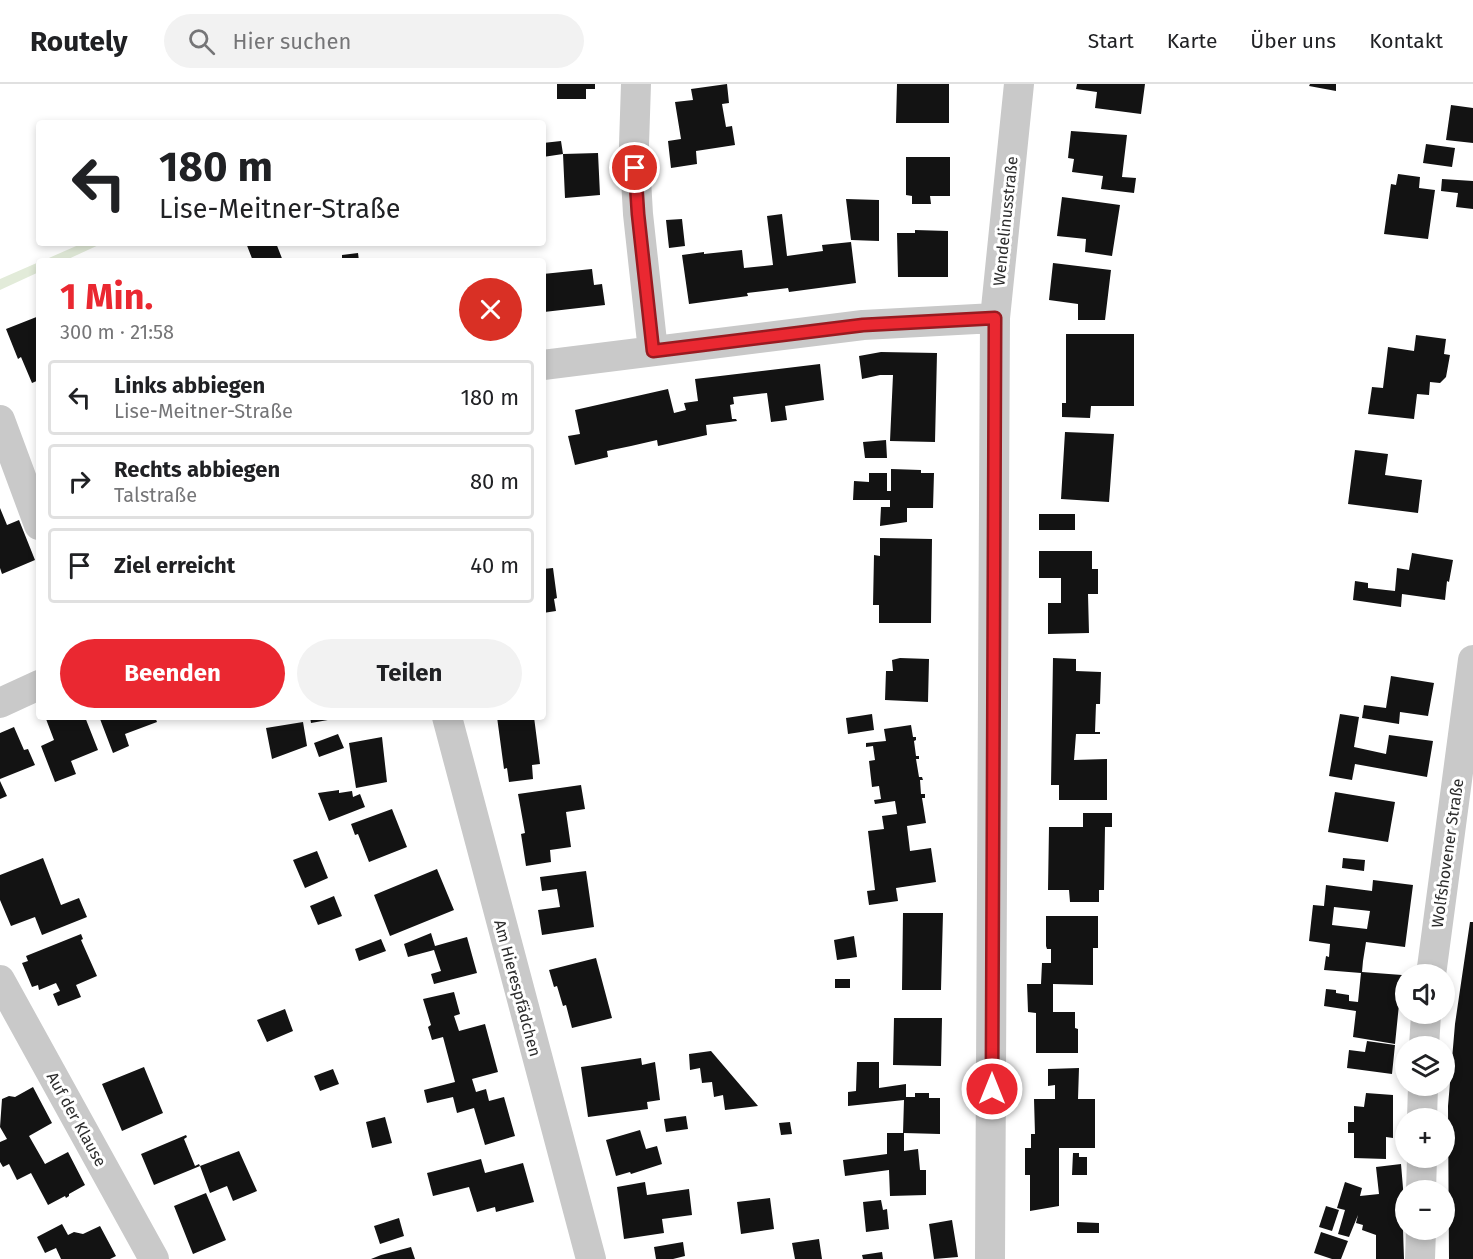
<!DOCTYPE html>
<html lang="de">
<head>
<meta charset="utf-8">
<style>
	body { margin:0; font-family:"Fira Sans",sans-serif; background:#f2f2f2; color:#202124; height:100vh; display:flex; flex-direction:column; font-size:22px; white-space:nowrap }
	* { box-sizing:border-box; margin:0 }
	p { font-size:20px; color:#757577 }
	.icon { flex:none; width:33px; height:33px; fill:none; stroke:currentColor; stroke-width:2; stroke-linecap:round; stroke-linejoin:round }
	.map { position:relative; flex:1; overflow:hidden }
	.details { position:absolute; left:36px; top:174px; width:510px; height:462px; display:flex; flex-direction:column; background:#fff; border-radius:6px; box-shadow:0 3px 9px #0003 }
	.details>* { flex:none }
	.banner { position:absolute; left:36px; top:36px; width:510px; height:126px; border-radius:6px; box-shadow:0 3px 9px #0003; background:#fff; color:#202124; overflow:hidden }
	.fabs { position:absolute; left:1395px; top:880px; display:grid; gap:12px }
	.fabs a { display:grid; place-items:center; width:60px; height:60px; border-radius:50%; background:#fff; box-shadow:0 3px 9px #0003; font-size:30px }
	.pin { position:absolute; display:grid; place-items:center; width:51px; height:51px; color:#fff; margin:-26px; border:3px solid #fff; border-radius:50%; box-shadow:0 2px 6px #0007 }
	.me { position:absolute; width:66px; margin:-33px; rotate:0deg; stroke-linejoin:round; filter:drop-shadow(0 0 4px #0008) }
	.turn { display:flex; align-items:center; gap:21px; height:126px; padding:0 24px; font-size:27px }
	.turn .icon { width:78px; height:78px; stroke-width:2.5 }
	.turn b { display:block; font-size:42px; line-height:51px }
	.round { display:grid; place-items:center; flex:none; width:63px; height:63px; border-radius:32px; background:#f2f2f2 }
	.overview { display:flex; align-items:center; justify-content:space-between; height:102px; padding:0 24px }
	h1 { font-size:36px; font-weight:700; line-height:45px; color:#ea2831 }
	.primary-button { display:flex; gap:12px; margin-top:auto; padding:12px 24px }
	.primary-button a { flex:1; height:69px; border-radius:36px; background:#ea2831; color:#fff; font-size:24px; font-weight:700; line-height:69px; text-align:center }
	.primary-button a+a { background:#f2f2f2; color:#202124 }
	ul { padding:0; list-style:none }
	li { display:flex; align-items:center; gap:18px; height:75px; margin:0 12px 9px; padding:0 12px; border:3px solid #e0e0e0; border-radius:6px }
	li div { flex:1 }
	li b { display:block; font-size:22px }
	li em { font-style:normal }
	header { display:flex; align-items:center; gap:36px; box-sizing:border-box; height:84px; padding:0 30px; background:#fff; border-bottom:2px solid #e0e0e0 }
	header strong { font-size:28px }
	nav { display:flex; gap:33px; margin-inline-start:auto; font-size:21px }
	.search { width:420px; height:54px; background:#f2f2f2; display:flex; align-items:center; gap:15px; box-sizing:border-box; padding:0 21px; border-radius:33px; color:#757577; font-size:22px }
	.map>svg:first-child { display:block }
	.green { fill:#e2ebd9 }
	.building { fill:#131313; fill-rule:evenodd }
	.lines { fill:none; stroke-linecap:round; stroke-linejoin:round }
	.minor { stroke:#c9c9c9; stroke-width:30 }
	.route-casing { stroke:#981a20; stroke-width:15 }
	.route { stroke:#ea2831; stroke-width:10 }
	.labels { text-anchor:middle; stroke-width:6; stroke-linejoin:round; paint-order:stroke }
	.street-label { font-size:16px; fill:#2c2c2c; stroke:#fff }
</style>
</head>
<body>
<header>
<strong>Routely</strong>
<div class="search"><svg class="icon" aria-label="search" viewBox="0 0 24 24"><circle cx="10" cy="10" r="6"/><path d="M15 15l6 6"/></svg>Hier suchen</div>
<nav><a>Start</a><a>Karte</a><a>Über uns</a><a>Kontakt</a></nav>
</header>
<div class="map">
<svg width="1473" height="1175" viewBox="0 0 1473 1175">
	<rect width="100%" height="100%" fill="#fff"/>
	<path class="green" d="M83,159H103L64,177H42Z
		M39,178V188L0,206V195Z"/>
	<path class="building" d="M557,0H595V5H586V15H557Z
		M727,0L729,19L722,20L726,43L732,42L735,61L696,67L697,80L671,84L668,57L681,55L675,18L693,16L691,5Z
		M897,0H949V39H896Z
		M1077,0H1145L1141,30L1095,24L1097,8L1076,5Z
		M1310,0H1336V7L1309,2Z
		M1451,21L1473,24V59L1446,56Z
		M1071,47L1127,51L1122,93L1136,94L1134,109L1101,105L1103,92L1072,88L1074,75L1068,74Z
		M561,57L563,70L543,73V59Z
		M1426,60L1455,64L1452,83L1423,79Z
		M598,69L600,111L565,114L563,70Z
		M906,73H950V112H930L931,120H912V112L906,111Z
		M1398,90L1420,93L1419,104L1435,106L1428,155L1384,150L1391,100L1396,101Z
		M1442,95L1473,97V125L1456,123L1458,109L1441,107Z
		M1062,113L1120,121L1112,172L1085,168L1086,155L1057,152Z
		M846,115L879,116V157L851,156Z
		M782,130L787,172L823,167L822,161L851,158L856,199L789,208L788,204L747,209L748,212L689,220L682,171L704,168V170L742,166L744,184L773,181L767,132Z
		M682,135L685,162L669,164L666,136Z
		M915,146L948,147V193H898L897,149H915Z
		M246,159H276L283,177H253Z
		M358,169L359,177H342V171Z
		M1053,179L1111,186L1105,236H1078V220L1049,216Z
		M592,185L594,201L602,200L605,221L544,228L543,190Z
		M39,232V296L32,299L21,273L18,275L6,245Z
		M1066,250H1134V322H1091L1090,334L1062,333V319H1066Z
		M1416,251L1446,255L1444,270L1450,271L1446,293L1440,299L1430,298L1429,311L1417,310L1414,335L1368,330L1372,303L1383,304L1388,263L1414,267Z
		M881,268L937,269L935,358L890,357L893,291H880L862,295L859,272Z
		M820,280L824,316L785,322L787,336L771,338L767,309L733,313L734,320L730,321L732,335H736L737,337L706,341L707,351L658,362L657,356L631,362L607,367L608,373L575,381L568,352L580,350L575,326L668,305L674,329L686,326L684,319L698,317L695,295Z
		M1065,348L1114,350L1109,418L1061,415Z
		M886,356L887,374H865L863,358Z
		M1355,366L1388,370L1385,391L1422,396L1418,429L1348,420Z
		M891,385L921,386V389H934L933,424H907V438L880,442L881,423H890V416H853L854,397L869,398V389H887V407H891Z
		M0,424L7,441L19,436L35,476L2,490L0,484Z
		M1039,430H1075V446H1039Z
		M880,454L932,455L931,539H879V521H873L874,471L880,472Z
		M1039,467H1092V485H1098V510H1088L1089,549L1048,550V519H1061V494H1039Z
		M1412,469L1453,476L1449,498L1447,497L1445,516L1402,510L1401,523L1353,516L1355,497L1368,499V504L1395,507L1397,484L1409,486Z
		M553,484L557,514L554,515L556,527L543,529V485Z
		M900,574L929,575L928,618L885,616L886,587H893L892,576Z
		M1053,574L1076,575V587L1101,588L1100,620H1096L1095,648H1100V650H1076L1074,676L1107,675V716H1059V701H1051Z
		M1391,592L1434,599L1428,632L1400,628L1399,640L1362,634L1364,621L1386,624Z
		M872,630L874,646L848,650L846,634Z
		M1340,630L1359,633L1354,663L1386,670L1389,651L1433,657L1427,693L1355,680L1352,696L1329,692Z
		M52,633H85L98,666L71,677L76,690L55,698L41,662L54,656L46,635Z
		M104,633H155L157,638L125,650L129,662L113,669L100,635Z
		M310,633H338L339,634L311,639Z
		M497,633H534L540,680L532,681L533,695L509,698L507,684L504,685Z
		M303,638L307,662L272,675L266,644Z
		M911,641L913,653H916V656L914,657L916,672H919V675H916L919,693H922L923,696H920L921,710H925V714H922L926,739L907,742L910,767L931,764L936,798L896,804L898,817L869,821L867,807L875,806L868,747L884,745L882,732L897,730L895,717L875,720L874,716L881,715L879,702L872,703L869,677L875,676L873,662L866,663V659L886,657L884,645Z
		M14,643L24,666L28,665L35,681L0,695V649Z
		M338,650L344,664L319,673L314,659Z
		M382,653L387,698L356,704L349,659Z
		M0,697L7,712L0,715Z
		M581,701L585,725L566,728L571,763L550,766L551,778L526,782L521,750L525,749L518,710Z
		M339,706V709L352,707L353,713L360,710L365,723L329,737L318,709Z
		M1335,708L1395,718L1388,758L1328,748Z
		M392,725L407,763L369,778L358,750L355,751L351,740Z
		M1083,729H1112V743H1105L1104,806H1099V818H1070L1069,806H1048L1049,743H1083Z
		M317,767L328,794L305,804L293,776Z
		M43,774L61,821L79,814L87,833L42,851L35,833L11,842L0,816V791Z
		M1343,774L1365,776L1364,787L1342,784Z
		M437,785L454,826L390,852L374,811Z
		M586,787L594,843L542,851L538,826L560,823L557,805L542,807L540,793Z
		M1373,796L1413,801L1405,863L1366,858L1363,877L1362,888L1402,891L1395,960L1353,953L1356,927L1324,922L1326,905L1336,906V909L1349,911V917L1358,918L1361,889L1324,886L1326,872L1329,873L1330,860L1309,857L1313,821L1324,822L1326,801L1372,807ZM1334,823L1370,827L1367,845L1332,841Z
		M334,812L342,832L318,841L310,822Z
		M903,829H943L941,906H902Z
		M1046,832H1098V864H1093V901L1053,900V928H1075V944L1078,945V969H1036V929L1028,928L1027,900H1041L1042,879H1051V865H1047L1046,862Z
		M1470,838H1473V1175H1449L1448,1022L1455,940Z
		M431,849L435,862L467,853L477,889L434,900L431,890L441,887L434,866L408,873L404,860Z
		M81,850L83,855L81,856L97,892L76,901L81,913L58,922L53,910L60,907L56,899L39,906L38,901L32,903L22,879L28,877L26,872Z
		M854,852L857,873L837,876L834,856Z
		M381,855L386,867L359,877L355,865Z
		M596,874L612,934L572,944L566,921L563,922L557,902L554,903L549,886Z
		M835,895H850V904H835Z
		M454,908L460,930L454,932L459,947L485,940L498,988L472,995L476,1008L486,1005L489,1017L504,1013L515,1052L485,1061L474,1024L457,1029L453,1013L427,1019L424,1006L455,998L443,953L432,956L428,943L431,941L423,915Z
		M285,925L293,947L267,958L257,936Z
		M894,934H942L941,982L893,981Z
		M1367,957L1395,961L1392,990L1347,984L1349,966L1365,968Z
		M711,967L758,1022L725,1026L723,1011L714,1013L712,998L702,999L700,984L690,986L689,970Z
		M641,974L642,981L655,978L660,1016L647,1018L648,1025L588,1033L581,983Z
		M857,978H879V1004L906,1000V1013H915V1009H929V1014H940V1050L904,1049V1067L918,1065L920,1086H926V1111L890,1112L889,1086L845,1092L843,1076L887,1070V1049H903L904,1016L848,1022V1008L856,1007Z
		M144,983L163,1029L122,1047L102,1000Z
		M1079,984L1078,1015H1095V1064H1059V1122L1030,1127V1091H1025V1064H1031V1050H1035L1034,1015H1055V1001L1048,1002V985Z
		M333,985L339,1000L320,1007L314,992Z
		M33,1003L52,1039L29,1052L45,1080L68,1068L85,1101L69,1110V1112L66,1114L65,1112L48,1121L31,1089L17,1096L9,1080L3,1083L0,1078V1058L7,1055L0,1043L2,1015L9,1012L15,1013Z
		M1366,1009L1393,1011V1054L1386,1053V1075L1354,1074V1049H1348V1038H1354V1022L1364,1023Z
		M686,1032L688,1045L666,1048L664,1035Z
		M385,1033L392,1059L372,1064L366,1038Z
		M790,1038L792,1050L781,1051L779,1039Z
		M640,1046L646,1065L657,1062L662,1080L631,1090L630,1088L616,1092L606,1056Z
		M186,1051L187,1053L184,1055L195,1082L199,1080L200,1082L154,1101L141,1070Z
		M239,1067L257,1107L233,1117L227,1102L210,1109L200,1082Z
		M1073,1069H1079V1073H1087V1091H1072Z
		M481,1075L485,1089L523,1079L534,1118L496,1128L495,1123L477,1128L469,1103L433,1112L427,1089Z
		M1401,1080L1404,1116H1402L1404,1175H1376V1151L1362,1146L1363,1141L1356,1139L1358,1131L1349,1153L1338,1150L1345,1126L1337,1124L1345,1098L1362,1104L1360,1112L1379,1110L1376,1083Z
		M645,1098L647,1111L689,1105L692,1131L662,1135L664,1149L624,1155L617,1103Z
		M206,1109L226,1156L193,1170L174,1122Z
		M770,1114L774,1145L741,1150L737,1118Z
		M881,1116L883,1126L887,1125L889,1145L866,1148L863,1118Z
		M1326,1122L1339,1126L1332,1147L1319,1143Z
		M399,1134L404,1152L380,1160L374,1142Z
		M952,1136L958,1173L934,1175L929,1140Z
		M1077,1138L1099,1139V1149H1077Z
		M62,1140L68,1151L74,1148L83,1150L100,1142L116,1172L110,1175H61L56,1164L45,1169L37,1153Z
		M1321,1148L1348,1157L1341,1175H1332L1314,1169Z
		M819,1155L822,1175H795L792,1159Z
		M683,1158L685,1172L673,1175H656L654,1163Z
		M411,1163L415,1175H371L381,1171Z
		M882,1168L883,1175H863L862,1171Z"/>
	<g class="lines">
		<path class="minor" d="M636,0L634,61L638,130L653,267
			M543,281L863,241L995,234
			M0,336L39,441
			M0,619L39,601
			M447,633L591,1175
			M1431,891L1473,576
			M0,896L154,1175
			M1424,963L1426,930
			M1422,1035L1423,1002
			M1421,1107L1422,1074
			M990,1175L995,234L1019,0
			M1420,1175L1421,1146"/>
	</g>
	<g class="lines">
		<defs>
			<path id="route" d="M635,84L638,130L653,267L863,241L995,234L992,1005"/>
		</defs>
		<use href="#route" class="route-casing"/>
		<use href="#route" class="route"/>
	</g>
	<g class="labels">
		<g class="street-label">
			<text transform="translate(1005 137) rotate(-84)" y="6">Wendelinusstraße</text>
			<text transform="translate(1447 769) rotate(-82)" y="6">Wolfshovener Straße</text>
			<text transform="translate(518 904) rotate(75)" y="6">Am Hierespfädchen</text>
			<text transform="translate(77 1035) rotate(61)" y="6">Auf der Klause</text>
		</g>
	</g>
</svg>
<div class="fabs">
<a><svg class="icon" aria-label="sound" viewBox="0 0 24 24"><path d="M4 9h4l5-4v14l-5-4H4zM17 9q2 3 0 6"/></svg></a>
<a><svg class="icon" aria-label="layers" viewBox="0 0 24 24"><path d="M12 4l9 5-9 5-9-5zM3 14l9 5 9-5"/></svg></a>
<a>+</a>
<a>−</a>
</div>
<div class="pin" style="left:635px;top:84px;background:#d93025"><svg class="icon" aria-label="arrive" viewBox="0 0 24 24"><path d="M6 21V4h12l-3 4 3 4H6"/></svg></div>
<svg class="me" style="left:992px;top:1005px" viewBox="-20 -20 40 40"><circle r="17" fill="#ea2831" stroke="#fff" stroke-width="3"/><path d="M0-11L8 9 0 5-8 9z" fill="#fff"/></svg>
<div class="banner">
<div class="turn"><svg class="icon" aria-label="left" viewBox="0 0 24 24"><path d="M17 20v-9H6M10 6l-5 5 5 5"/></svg><div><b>180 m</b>Lise-Meitner-Straße</div></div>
</div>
<section class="details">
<div class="overview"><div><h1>1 Min.</h1><p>300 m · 21:58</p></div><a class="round" style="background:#d93025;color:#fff"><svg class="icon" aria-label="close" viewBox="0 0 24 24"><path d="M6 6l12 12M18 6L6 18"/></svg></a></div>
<ul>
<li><svg class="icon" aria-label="left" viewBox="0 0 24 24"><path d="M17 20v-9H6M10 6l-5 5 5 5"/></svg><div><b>Links abbiegen</b><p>Lise-Meitner-Straße</p></div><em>180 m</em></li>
<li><svg class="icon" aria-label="right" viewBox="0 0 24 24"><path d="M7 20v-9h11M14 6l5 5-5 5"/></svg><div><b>Rechts abbiegen</b><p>Talstraße</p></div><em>80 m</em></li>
<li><svg class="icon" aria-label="arrive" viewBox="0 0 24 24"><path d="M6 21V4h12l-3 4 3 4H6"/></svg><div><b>Ziel erreicht</b></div><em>40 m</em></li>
</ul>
<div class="primary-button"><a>Beenden</a><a>Teilen</a></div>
</section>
</div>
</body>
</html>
